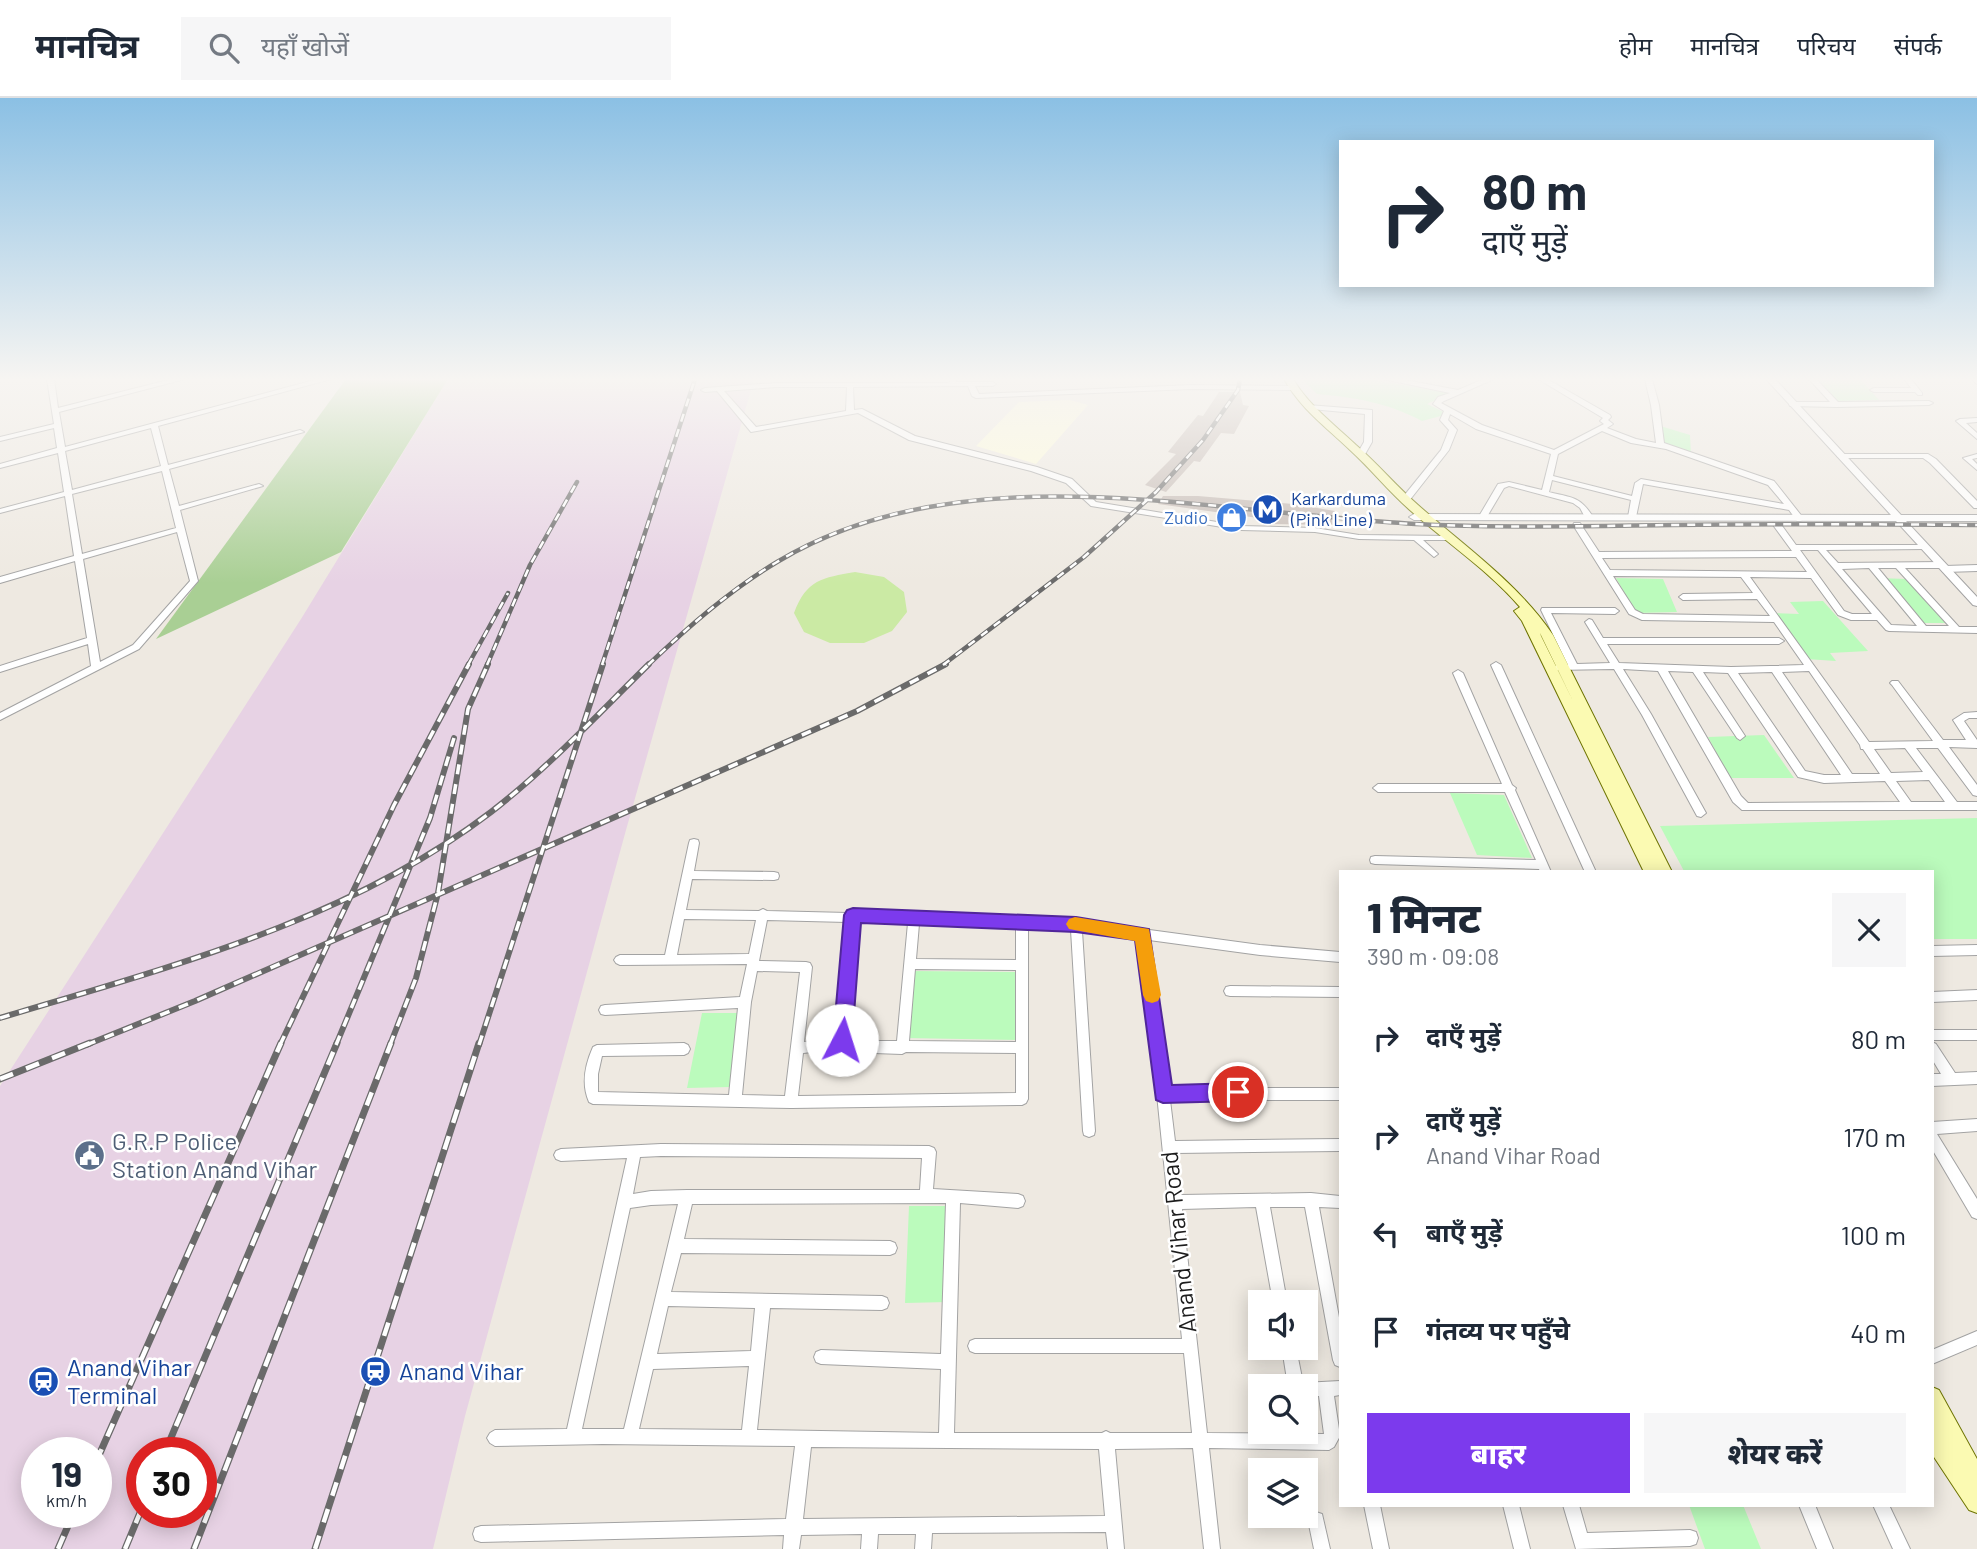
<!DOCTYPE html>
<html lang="hi">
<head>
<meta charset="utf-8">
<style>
	body { margin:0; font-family:Barlow,"Noto Sans Devanagari",sans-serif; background:#f6f6f7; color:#1f2937; height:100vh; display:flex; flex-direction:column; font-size:26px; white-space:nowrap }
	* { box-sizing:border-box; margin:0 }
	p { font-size:23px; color:#747a83 }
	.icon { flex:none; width:38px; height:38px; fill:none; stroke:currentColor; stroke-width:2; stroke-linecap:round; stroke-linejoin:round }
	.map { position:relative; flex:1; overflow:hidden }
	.details { position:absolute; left:1339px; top:772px; width:595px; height:637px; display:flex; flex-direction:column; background:#fff; border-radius:0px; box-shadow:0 4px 18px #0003 }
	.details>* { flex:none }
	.banner { position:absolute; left:1339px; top:42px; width:595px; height:147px; border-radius:0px; box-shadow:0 4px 18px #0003; background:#fff; color:#1f2937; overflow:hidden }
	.controls { position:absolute; left:1248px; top:1192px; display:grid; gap:14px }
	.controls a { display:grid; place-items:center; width:70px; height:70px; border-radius:0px; background:#fff; box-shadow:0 4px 18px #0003; font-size:35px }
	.speed { position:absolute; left:21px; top:1339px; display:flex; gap:14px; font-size:35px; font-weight:700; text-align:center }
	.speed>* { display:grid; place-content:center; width:91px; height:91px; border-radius:50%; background:#fff; box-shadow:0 4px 18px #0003; line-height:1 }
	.speed small { font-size:18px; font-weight:400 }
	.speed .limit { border:10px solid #d22; background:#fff; color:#111 }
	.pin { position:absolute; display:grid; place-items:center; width:60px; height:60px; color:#fff; margin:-30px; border:4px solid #fff; border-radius:50%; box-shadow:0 2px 7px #0007 }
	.me { position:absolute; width:77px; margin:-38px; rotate:5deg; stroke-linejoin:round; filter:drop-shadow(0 0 5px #0008) }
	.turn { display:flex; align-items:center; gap:24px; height:147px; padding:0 28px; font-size:32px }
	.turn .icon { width:91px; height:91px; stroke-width:2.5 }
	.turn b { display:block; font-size:49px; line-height:60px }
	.round { display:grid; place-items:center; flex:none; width:74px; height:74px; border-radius:0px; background:#f6f6f7 }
	.headline { display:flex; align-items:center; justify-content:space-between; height:119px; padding:0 28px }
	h1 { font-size:42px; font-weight:800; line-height:52px }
	.cta { display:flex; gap:14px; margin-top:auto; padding:14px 28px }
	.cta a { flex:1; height:80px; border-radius:0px; background:#7c3aed; color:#fff; font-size:28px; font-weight:800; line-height:80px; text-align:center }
	.cta a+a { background:#f6f6f7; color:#1f2937 }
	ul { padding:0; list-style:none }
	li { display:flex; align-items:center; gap:21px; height:98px; padding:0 28px }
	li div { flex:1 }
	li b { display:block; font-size:26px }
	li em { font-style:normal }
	header { display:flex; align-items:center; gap:42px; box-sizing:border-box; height:98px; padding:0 35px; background:#fff; border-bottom:2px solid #e0e1e3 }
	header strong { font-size:33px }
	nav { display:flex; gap:38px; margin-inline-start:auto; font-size:24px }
	.search { width:490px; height:63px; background:#f6f6f7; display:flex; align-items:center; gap:18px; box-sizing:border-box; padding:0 24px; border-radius:0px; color:#747a83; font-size:26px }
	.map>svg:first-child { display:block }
	.industrial { fill:#e7d2e4; fill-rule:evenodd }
	.education { fill:#fffdd9 }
	.grass { fill:#cbeaa4 }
	.forest { fill:#a9cf94 }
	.park { fill:#bbfbbc }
	.building { fill:#c5bab4 }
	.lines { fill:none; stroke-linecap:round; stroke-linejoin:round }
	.minor-casing { stroke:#a3a3a3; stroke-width:2 }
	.tertiary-casing { stroke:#a3a3a3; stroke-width:2 }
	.secondary-casing { stroke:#6e7402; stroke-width:2 }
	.minor { fill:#fff; fill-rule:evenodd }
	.tertiary { fill:#fff; fill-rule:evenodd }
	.secondary { fill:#fbfab2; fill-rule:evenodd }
	.rail-far2-casing { stroke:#6a6a6a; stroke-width:4.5 }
	.rail-far1-casing { stroke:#6a6a6a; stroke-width:6 }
	.rail-casing { stroke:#6a6a6a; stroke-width:7 }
	.rail-far2 { stroke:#fff; stroke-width:2.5; stroke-dasharray:8; stroke-linecap:butt }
	.rail-far1 { stroke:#fff; stroke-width:3.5; stroke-dasharray:10; stroke-linecap:butt }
	.rail { stroke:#fff; stroke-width:4.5; stroke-dasharray:14; stroke-linecap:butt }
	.route { fill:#7c3aed; stroke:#51269a; stroke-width:2 }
	.slow { fill:#f59e0b }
	.labels { text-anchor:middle; stroke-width:5; stroke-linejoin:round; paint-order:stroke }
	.far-transit-label { font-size:18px; fill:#164399; stroke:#fff; text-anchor:start }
	.far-shop-label { font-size:18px; fill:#366cbe; stroke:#fff; text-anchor:end }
	.near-service-label { font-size:24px; fill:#4e5e75; stroke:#fff; text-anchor:start }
	.near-street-label { font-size:24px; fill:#1c1c1c; stroke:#fff }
	.near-transit-label { font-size:24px; fill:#164399; stroke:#fff; text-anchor:start }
</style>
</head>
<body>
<header>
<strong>मानचित्र</strong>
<div class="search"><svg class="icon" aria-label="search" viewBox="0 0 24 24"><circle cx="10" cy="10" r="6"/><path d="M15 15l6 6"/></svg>यहाँ खोजें</div>
<nav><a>होम</a><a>मानचित्र</a><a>परिचय</a><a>संपर्क</a></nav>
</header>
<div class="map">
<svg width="1977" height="1451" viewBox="0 0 1977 1451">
	<rect width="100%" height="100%" fill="#eee9e1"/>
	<path class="industrial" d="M448,281H754L626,732L465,1318L433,1451H0V988L301,521ZM37,1354H96V1414H37ZM142,1354H201V1414H142Z"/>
	<path class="education" d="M1070,302L1088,307L1036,366L976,348L1019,304Z"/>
	<path class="grass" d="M855,474L884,479L904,494L907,514L892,533L864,545H830L804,534L794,515C807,481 822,480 855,474Z"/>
	<path class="forest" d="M346,281H448L341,454L156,541Z"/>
	<path class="park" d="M1368,281L1450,295L1427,306L1448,316L1422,323C1385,304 1358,300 1317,296L1303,282Z
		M1860,281L1879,302L1835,303L1817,282Z
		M1657,327L1690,337L1691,356L1656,345Z
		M1616,480L1663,481L1677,514L1636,515Z
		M1876,480L1908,481L1949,525H1914Z
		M1823,503L1868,553L1830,555L1836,563L1806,561L1771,515L1799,516L1790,504Z
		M1764,637L1794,680H1730L1708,639Z
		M1450,695L1504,697L1532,760L1477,757Z
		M1977,720V841H1932V774L1684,773L1660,728Z
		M912,873L1019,874V942L906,940Z
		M702,915H745L730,989L687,990Z
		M909,1108H949L948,1204L905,1205Z
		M1689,1407H1743L1761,1451H1705Z"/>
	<path class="building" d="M1219,294H1240L1243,307L1249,308L1234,336L1221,335L1200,364L1194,363L1166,394L1145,387L1176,356L1168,354L1198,317L1203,318Z
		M1163,398H1198L1293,406L1335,413V427L1265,426L1258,420L1158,406Z"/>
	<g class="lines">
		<defs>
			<path id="minor" d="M47,281H54L58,310L172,281H185L59,314L65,349L318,281H331L158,328L168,367L300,332L304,334L169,371L179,408L259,386L263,388L180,412L198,483L139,551L0,622V615L91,568L88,546L0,574V568L87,540L75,463L0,485V479L74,458L65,398L0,415V411L64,394L58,355L0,370V366L57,350L54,330L0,343V339L54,326ZM151,330L161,368L72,392L65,353ZM162,373L176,430L82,456L72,396ZM177,434L190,483L133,547L100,564L83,461Z
				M950,281H956V284H993L996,286L993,288H975L979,296L1191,287L1293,288L1296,290L1293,292L1191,291L976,300L972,298L968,288L853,289L854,312L862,311L915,338L1037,369L1072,381L1096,404L1241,428L1315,430L1359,437L1451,438L1455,440L1451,442H1423L1438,456L1434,459L1414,442L1359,441L1315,434L1241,432L1091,408L1066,385L1031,373L909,342L858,315L751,334L717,293L705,294L701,292L705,290L776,285H947L950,284ZM776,289H847L846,313L756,329L724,293Z
				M1383,281H1400L1458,292L1484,281H1494L1444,303L1441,305L1482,327L1554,352L1604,326L1600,323L1603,320L1538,281H1547L1610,317L1611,319L1608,322L1613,326L1607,330L1636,341L1656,345L1651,307L1645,281H1652L1659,307L1664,345L1774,383L1804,421L1800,423H1797L1789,412L1643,386L1636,419L1632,421L1628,419L1631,402L1552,382L1549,394C1572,400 1580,398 1593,419L1592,421H1586L1580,410L1573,405L1509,388L1504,390L1485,422H1479L1478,420L1498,386L1509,384L1542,392L1551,356L1476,331L1450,316L1448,322L1457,332L1449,352L1409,403H1403V399L1441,352L1449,332L1440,322L1444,313L1433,306L1438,299L1450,295ZM1602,333L1631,345L1666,351L1768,387L1784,406L1641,381L1635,385L1632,398L1553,378L1558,356Z
				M1809,281H1816L1838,304L1929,303L1933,305L1929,307L1837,309L1790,308L1789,306L1793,304H1830Z
				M1904,281H1911L1922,295V297H1918L1915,294H1874L1870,292L1874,290H1911Z
				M1971,281H1977V286Z
				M1308,307L1372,312V344L1364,358L1357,356L1364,344L1365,316L1311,311H1308Z
				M1977,320V324L1966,325L1977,335V341L1956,323L1960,321Z
				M1838,356H1928L1936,361L1977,403V410H1974L1930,365L1923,360H1841L1837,358Z
				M1977,356V360L1972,361L1977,366V372L1963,360Z
				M1574,425H1580L1599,454L1792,453L1773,427L1777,425H1780L1796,447H1925L1929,449L1925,451L1826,452L1838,465L1942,464L1945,465V468L1977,467V473L1945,474L1942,473V470H1905L1959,529H1977V535L1889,533L1886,532L1877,522H1851L1838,517L1811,480L1750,479L1869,644L1933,643L1892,587L1890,585L1892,583H1898L1943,642H1966L1953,622L1964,615L1977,614V620H1969L1964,623L1977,642V650L1949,649L1977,687V698L1973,697L1938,650H1916L1957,704H1977V712H1742L1733,704L1658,573L1623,571L1651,616L1706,715L1701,719L1697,718L1642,617L1614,571L1554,572L1552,570L1554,568L1568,567L1541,512L1542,510H1615L1619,513L1615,516L1551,515L1577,566L1610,565L1585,524L1589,521L1592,522L1603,540H1779L1784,543L1779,546H1607L1619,565L1731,569L1804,567L1774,524L1642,522L1629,516L1573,427ZM1800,452H1818L1872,516H1852L1844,513ZM1796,459L1807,474L1610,472L1602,460ZM1869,470L1917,528L1891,527L1842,471ZM1878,470H1896L1949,528H1926ZM1613,478L1741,479L1753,495L1683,496L1679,499L1683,502L1757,501L1770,518L1643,516L1635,512ZM1668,573L1693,574L1737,640L1740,642L1745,638L1703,574L1728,575L1798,679L1824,685L1885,683L1900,704L1748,705L1741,698ZM1809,573L1860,647L1861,651H1863L1880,676H1852L1782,574ZM1772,574L1841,677H1824L1805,673L1738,575ZM1905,650L1923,674L1891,675L1874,651ZM1929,682L1945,704H1911L1896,683Z
				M1496,564L1501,567L1596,774H1585L1491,567Z
				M1458,572L1463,575L1512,687L1516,690L1515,692L1551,774H1540L1539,771L1375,766L1371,765L1370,762L1371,759L1375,758L1536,762L1505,694H1378L1373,690L1378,686H1502L1453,575Z
				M694,741L698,742L699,745L694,773L774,774L778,775L779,778L778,781L774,782L692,781L686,812L759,813L763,811L767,813L848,815L853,812L858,815L910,816L914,814L918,816L1022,818L1076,822L1260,847L1340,854V864L1260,857L1149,842L1169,990H1340V1002H1170L1175,1043L1340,1041V1053L1176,1055L1181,1097L1311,1095L1340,1098V1110L1319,1109L1340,1225V1269L1335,1267L1333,1262L1305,1109H1270L1287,1204H1273L1256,1109L1182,1111L1207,1335L1324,1336L1319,1298H1306V1288H1288L1282,1250H1296L1303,1285L1340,1283V1297L1334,1298L1340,1338L1334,1349L1329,1352L1209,1350L1220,1451H1204L1193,1350L1115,1351L1124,1451H1108L1106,1434L932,1435L931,1451H915L916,1436H878L877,1451H861L862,1436L801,1437L799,1451H783L784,1437L481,1444L475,1442L473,1436L475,1430L481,1428L786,1421L795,1348L603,1346L495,1348L490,1345L487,1340L490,1335L495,1332L567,1331L627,1060L561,1063L556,1061L554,1057L556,1053L561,1051L661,1046L929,1048L934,1050L936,1054L933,1091L1018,1096L1023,1098L1025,1103L1023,1108L1018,1110L960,1105L954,1335H1102L1106,1333L1110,1335H1192L1184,1255H975L970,1253L968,1248L970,1243L975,1241H1182L1150,928L1138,840L1082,833L1095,1033L1094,1037L1089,1039L1084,1037L1083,1033L1071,832L1028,828V1001L1026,1005L1022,1007L791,1010L593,1006L589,1004C581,986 585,967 593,949L597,947L684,945L688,947L690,951L688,955L684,957L602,958L598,976V994L729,997L738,910L605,917L601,916L599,912L601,908L605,907L740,899L747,866L620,867L616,865L614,862L616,859L620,857H665L689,745L690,742ZM684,821L756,822L749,856L677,857ZM767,822L847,824L836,940L804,944L812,869L810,865L806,864L759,863ZM858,824L908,825L897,943H849L848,940ZM919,826L1016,828V862L916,861ZM915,871L1016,872V944L909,943ZM757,873L800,874L785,998L742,997L751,904ZM841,951L846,954L902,956L906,954L1016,955V995L798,998L803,955ZM661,1058L922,1060L920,1092H687L651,1093L633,1096L640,1059ZM946,1105L941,1256L821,1252L816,1254L814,1259L816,1264L821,1266L941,1271L939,1335L757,1332L770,1210L882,1212L887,1210L889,1205L887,1200L882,1198L671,1194L681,1155L890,1157L895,1155L897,1150L895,1145L890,1143L684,1141L692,1106ZM678,1106L624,1331H582L630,1110L651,1107ZM668,1208L755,1210L751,1253L657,1256ZM749,1268L742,1332L639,1331L653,1271ZM811,1349L1099,1351L1105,1418L803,1421Z
				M1977,847V857L1932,858V848Z
				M1230,888L1340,889V899L1230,898L1226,897L1224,893L1226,889Z
				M1977,892V902L1932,904V894Z
				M1932,932H1977V942H1932Z
				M1932,944L1936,946L1955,975L1977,974V986L1932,988V976H1941L1932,961Z
				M1977,1021V1033L1937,1036L1977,1101V1121L1972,1119L1932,1051V1024Z
				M1977,1233V1247L1932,1266V1252Z
				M1364,1407H1380L1389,1451H1373Z
				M1503,1407H1519L1530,1451H1514Z
				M1563,1407H1579L1587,1435L1690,1432L1696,1434L1698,1440L1696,1446L1690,1448L1576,1451Z
				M1799,1407H1815L1833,1451H1817Z
				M1873,1407H1889L1910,1451H1893Z
				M1316,1414L1322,1416L1330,1451H1314L1308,1422L1310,1416Z"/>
			<path id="tertiary" d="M1766,281H1775L1901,417H1977V423H1906L1977,499V508L1973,507L1896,423L1414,422L1409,419L1414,416L1891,417Z"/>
			<path id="secondary" d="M1284,281H1293C1309,308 1334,326 1356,347C1378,366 1396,388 1418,407C1465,449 1517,484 1553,537L1672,774H1644L1522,523L1514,513L1520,509C1488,472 1447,445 1411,413C1389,394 1371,371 1350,352C1326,329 1300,310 1284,281ZM1540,535L1541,538L1573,603Z
				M1932,1289L1939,1292L1977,1361V1415L1969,1412L1932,1356V1323L1934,1324L1932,1319Z"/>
		</defs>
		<use href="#minor" class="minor-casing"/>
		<use href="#tertiary" class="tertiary-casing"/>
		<use href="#secondary" class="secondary-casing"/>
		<use href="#minor" class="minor"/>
		<use href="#tertiary" class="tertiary"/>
		<use href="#secondary" class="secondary"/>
		<defs>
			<path id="rail-far2" d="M468,567L508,495
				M487,567L530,467L577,384
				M602,567L695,281
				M648,567C688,529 730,492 777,464C969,348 1227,420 1437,427C1515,430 1594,428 1672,427C1774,426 1875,426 1977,427
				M943,567L1084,459L1156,394L1203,342L1238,292L1240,281"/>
			<path id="rail-far1" d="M0,920C169,869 348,823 491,714C548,670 598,616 649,566
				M86,947L195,903L857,613L946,566
				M280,947L394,707L469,566
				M336,947L430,720L454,640
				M390,947L416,880L438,795L468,611L488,566
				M479,947L603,566"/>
			<path id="rail" d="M0,981L90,945
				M165,1354L337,945
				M96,1364L281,945
				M58,1451L74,1414
				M125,1451L142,1410
				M194,1451L391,945
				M315,1451L479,945"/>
		</defs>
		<use href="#rail-far2" class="rail-far2-casing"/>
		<use href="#rail-far1" class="rail-far1-casing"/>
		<use href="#rail" class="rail-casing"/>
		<use href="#rail-far2" class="rail-far2"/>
		<use href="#rail-far1" class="rail-far1"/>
		<use href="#rail" class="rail"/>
	</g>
	<linearGradient id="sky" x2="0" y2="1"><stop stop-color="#8bc0e4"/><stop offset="0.58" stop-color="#f7f5f2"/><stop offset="1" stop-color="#f7f5f2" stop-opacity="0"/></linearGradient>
	<rect width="1977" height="485" fill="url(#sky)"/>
	<path class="route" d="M853,810L1076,819L1149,831L1172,987L1238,985L1245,988L1248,994L1245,1000L1238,1003L1163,1005L1156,1002L1135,842L1076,834L861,825L852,942L849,947L842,950L836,947L833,942L844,817L847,812Z"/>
	<path class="slow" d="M1075,819L1149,831L1161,897L1158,903L1152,905L1146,903L1143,897L1135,843L1069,831L1066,826L1069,821Z"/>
	<defs>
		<symbol id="metro-disc" viewBox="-11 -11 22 22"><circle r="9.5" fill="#1a4fb4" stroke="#fff"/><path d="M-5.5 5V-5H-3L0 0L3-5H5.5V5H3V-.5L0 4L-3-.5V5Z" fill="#fff"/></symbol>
		<symbol id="shop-disc" viewBox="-11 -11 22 22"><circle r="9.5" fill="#3f7fe0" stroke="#fff"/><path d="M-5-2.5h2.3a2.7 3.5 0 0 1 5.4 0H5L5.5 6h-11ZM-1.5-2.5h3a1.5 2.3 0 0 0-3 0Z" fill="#fff"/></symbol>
		<symbol id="civic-disc" viewBox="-11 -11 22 22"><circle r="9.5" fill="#5c6f8a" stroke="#fff"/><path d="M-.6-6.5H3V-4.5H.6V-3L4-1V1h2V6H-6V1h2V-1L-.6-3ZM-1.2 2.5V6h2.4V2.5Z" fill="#fff"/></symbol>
		<symbol id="station-disc" viewBox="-11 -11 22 22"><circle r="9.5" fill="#1a4fb4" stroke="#fff"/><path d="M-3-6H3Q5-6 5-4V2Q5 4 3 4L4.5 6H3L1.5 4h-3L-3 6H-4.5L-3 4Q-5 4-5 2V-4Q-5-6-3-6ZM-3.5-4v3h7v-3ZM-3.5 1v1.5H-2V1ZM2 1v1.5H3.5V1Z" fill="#fff"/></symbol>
	</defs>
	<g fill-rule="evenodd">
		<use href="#metro-disc" x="1250" y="394" width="35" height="35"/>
		<use href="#shop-disc" x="1214" y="402" width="35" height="35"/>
		<use href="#civic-disc" x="72" y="1040" width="35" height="35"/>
		<use href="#station-disc" x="358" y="1256" width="35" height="35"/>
		<use href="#station-disc" x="26" y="1266" width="35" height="35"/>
	</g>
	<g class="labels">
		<g class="far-transit-label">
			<text x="1291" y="407">Karkarduma<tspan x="1291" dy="21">(Pink Line)</tspan></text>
		</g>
		<g class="far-shop-label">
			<text x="1208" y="426">Zudio</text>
		</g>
		<g class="near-service-label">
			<text x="112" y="1052">G.R.P Police<tspan x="112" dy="28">Station Anand Vihar</tspan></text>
		</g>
		<g class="near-street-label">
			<text transform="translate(1179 1144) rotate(-96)" y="8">Anand Vihar Road</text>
		</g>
		<g class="near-transit-label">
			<text x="67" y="1278">Anand Vihar<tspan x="67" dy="28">Terminal</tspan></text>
			<text x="399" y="1282">Anand Vihar</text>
		</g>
	</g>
</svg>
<div class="controls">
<a><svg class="icon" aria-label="sound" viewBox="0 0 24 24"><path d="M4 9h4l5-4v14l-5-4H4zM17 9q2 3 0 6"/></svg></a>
<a><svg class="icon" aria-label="search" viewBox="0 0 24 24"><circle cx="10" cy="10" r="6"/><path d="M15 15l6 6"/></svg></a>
<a><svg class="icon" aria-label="layers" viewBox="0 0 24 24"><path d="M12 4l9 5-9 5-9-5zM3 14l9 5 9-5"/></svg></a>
</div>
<div class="speed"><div>19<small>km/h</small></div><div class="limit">30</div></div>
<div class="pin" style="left:1238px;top:994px;background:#d93025"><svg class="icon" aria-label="arrive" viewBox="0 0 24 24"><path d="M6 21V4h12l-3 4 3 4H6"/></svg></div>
<svg class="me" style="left:842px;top:942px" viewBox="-20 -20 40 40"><circle r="19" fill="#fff"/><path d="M0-13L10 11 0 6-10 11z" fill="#7c3aed"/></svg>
<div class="banner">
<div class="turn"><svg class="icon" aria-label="right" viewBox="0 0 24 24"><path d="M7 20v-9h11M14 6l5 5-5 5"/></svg><div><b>80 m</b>दाएँ मुड़ें</div></div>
</div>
<section class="details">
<div class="headline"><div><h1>1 मिनट</h1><p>390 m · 09:08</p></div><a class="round"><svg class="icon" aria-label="close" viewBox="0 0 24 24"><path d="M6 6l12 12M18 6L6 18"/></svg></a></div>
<ul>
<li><svg class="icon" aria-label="right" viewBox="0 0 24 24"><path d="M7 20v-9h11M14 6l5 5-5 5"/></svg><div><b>दाएँ मुड़ें</b></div><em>80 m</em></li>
<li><svg class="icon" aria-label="right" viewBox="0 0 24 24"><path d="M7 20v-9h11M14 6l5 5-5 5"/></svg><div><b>दाएँ मुड़ें</b><p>Anand Vihar Road</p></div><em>170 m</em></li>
<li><svg class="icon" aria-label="left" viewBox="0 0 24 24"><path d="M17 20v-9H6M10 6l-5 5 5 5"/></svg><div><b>बाएँ मुड़ें</b></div><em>100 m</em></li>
<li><svg class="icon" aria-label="arrive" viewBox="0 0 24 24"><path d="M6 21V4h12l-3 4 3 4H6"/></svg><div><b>गंतव्य पर पहुँचे</b></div><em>40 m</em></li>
</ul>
<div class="cta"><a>बाहर</a><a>शेयर करें</a></div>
</section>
</div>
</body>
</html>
